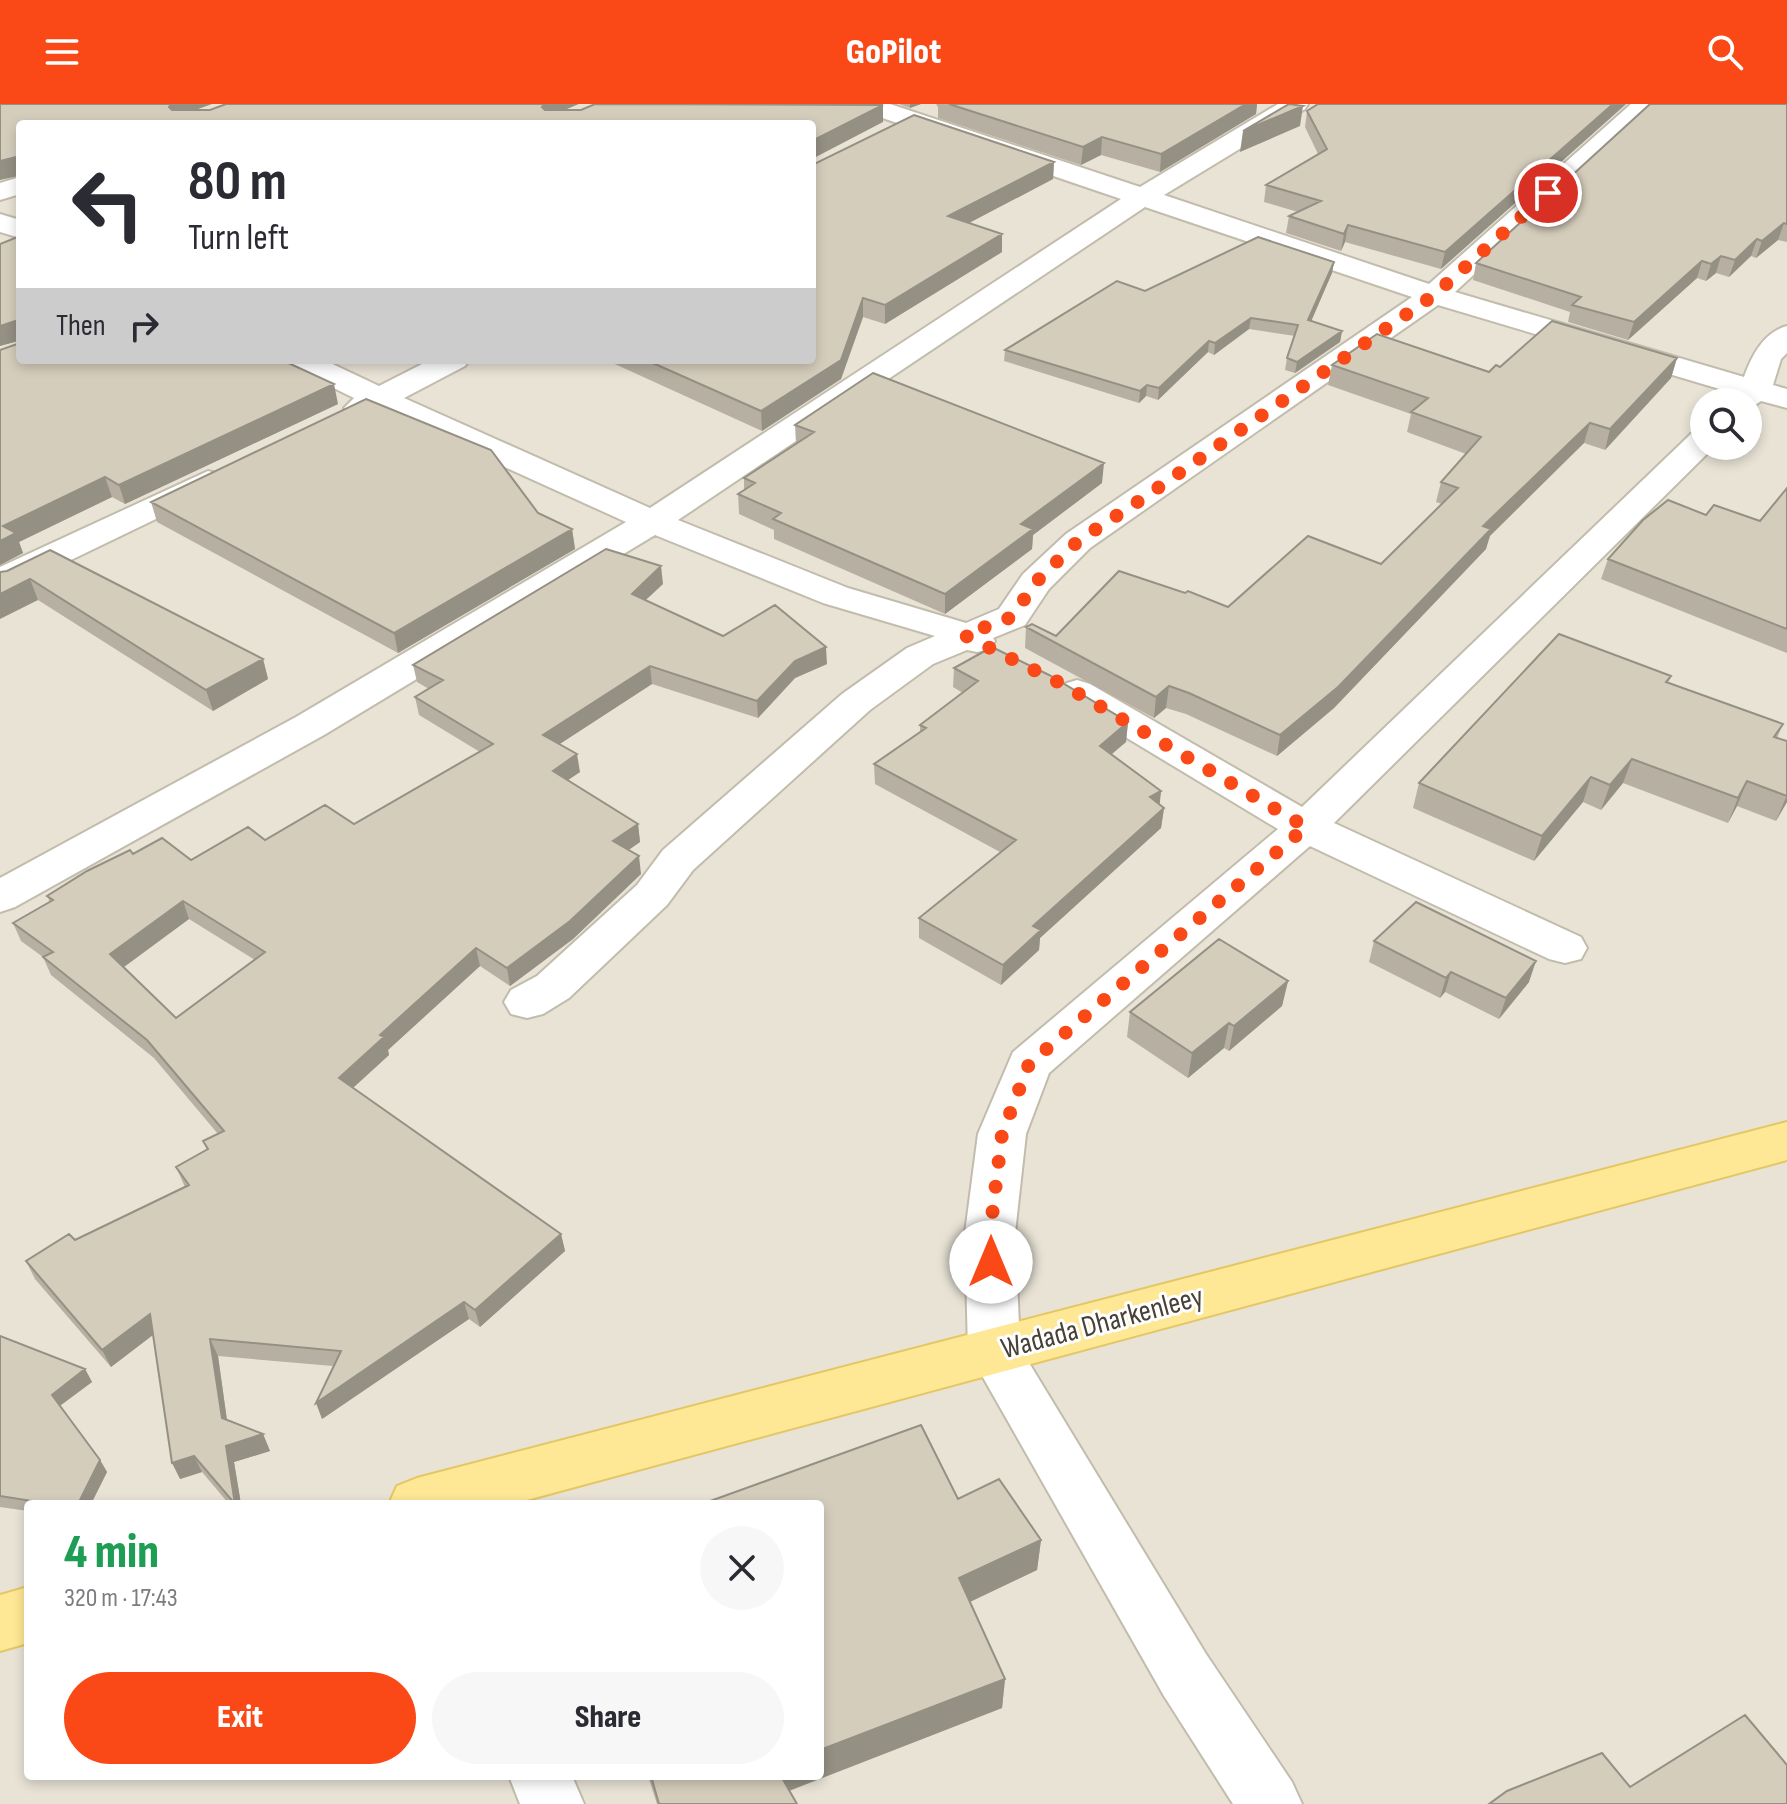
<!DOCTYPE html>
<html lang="en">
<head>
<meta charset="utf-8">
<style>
	body { margin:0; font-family:"Sofia Sans Condensed",sans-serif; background:#f7f7f7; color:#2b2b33; height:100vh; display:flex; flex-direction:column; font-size:30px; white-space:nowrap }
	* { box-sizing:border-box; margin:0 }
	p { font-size:26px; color:#7c7c81 }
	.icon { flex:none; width:44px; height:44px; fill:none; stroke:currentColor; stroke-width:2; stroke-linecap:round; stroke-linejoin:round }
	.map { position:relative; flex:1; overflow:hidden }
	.side { position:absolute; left:24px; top:1396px; width:800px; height:280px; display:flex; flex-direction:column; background:#fff; border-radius:8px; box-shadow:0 4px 12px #0003 }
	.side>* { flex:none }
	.hud { position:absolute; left:16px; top:16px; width:800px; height:244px; border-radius:8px; box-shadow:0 4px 12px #0003; background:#fff; color:#2b2b33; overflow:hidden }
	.fabs { position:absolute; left:1690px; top:284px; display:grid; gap:16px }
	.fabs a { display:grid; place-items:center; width:72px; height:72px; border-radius:50%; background:#fff; box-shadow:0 4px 12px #0003; font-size:40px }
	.pin { position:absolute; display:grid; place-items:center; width:68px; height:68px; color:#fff; margin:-34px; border:4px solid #fff; border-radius:50%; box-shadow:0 2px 8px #0007 }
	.me { position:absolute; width:88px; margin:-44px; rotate:0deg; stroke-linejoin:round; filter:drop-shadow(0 0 6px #0008) }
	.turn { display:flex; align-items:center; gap:28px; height:168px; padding:0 40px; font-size:36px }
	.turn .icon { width:104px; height:104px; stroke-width:2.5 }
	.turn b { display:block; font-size:56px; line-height:68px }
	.then { display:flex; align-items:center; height:76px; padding:0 40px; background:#0003; gap:16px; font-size:30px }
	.round { display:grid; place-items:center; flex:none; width:84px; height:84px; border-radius:42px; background:#f7f7f7 }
	.overview { display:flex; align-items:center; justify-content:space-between; height:136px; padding:0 40px }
	h1 { font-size:48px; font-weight:800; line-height:60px; color:#1e9e55 }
	.action { display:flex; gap:16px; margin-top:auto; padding:16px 40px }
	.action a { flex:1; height:92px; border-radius:48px; background:#fa4917; color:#fff; font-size:32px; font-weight:800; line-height:92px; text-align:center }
	.action a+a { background:#f7f7f7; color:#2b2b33 }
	header { display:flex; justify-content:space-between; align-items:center; height:104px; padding:0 40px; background:#fa4917; color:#fff; font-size:36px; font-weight:800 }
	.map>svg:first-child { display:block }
	.residential { fill:#e8e3d5; fill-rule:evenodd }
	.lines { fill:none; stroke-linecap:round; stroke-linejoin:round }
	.minor-casing { stroke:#c2bcac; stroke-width:4 }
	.major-casing { stroke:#e4c664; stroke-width:4 }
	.minor { fill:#fff; fill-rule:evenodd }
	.major { fill:#fee895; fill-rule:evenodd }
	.wall { fill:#b7b0a2; fill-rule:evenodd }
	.shaded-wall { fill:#959084 }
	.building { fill:#d5cdbc; stroke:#959084; stroke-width:2; fill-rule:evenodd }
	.route { stroke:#fa4917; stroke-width:14; stroke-dasharray:0 25.2 }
	.labels { text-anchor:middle; stroke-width:6; stroke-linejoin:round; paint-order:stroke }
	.street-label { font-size:30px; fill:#474136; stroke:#fff }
</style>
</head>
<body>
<header><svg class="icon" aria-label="menu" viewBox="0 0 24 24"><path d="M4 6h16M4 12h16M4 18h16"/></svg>GoPilot<svg class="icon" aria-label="search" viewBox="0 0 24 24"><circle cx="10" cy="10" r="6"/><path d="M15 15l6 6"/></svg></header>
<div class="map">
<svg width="1787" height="1700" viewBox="0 0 1787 1700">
	<rect width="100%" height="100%" fill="#f4f1e7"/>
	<path class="residential" d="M0,0H1787V1700H0ZM20,20H812V256H20ZM1704,298H1748V342H1704ZM28,1400H820V1672H28Z"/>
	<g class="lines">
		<defs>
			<path id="minor" d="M853,0H890L1140,83L1278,0H1308L1305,5L1164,91L1429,180L1631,0H1658L1455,188L1744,273C1752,251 1764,228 1787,222V249L1781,255L1773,281L1787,285V304L1761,297L1748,306V298H1726L1733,289L1438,201L1090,444L1049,485L1025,521L993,534L995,537L990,545L977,548L967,546L933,560L870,606L693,766L667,801L569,894L543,910L527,914L511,910L504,898L511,886L537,872L637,781L663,746L842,590L907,544L935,532L823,499L655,431L324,631L15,803L0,808V774L296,613L626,418L379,306L360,313L349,311L344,304L354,294L289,262L285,256H324L379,282L430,256H469L465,262L404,294L650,404L1121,95L856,5ZM1145,103L1412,193L1066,430L1023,470L999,505L966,519L848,484L678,416Z
				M20,73V90L0,96V79Z
				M0,110L20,116V134L0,128Z
				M1704,325V342H1715L1334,719L1581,833L1587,844L1581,855L1565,859L1549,855L1310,742L1049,969L1026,1030L1015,1129L1020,1244L1206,1550L1292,1678L1302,1700H1233L1164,1592L968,1247L965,1129L978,1030L1013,948L1278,725L1064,596L1058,588L1064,580L1077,576L1090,580L1302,703L1693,328Z
				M208,367L220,370L225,377L220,384L13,484L0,487V463Z
				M509,1672H572L584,1700H520Z"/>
			<path id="major" d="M1787,1018V1056L512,1400H389L397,1382L417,1374Z
				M28,1483V1539L0,1547V1491Z"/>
		</defs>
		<use href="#minor" class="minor-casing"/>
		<use href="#major" class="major-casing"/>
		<use href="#minor" class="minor"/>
		<use href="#major" class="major"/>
	</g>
	<path class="wall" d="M899,0H921L910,4Z
		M936,0H1257L1256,10L1160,68L1101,51L1081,61L938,14V3Z
		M1626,0L1441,165L1345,138L1341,147L1286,129L1289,112L1298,108L1264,98L1266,81L1318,50L1305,23L1307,7Z
		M1787,0V138L1778,136L1756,154L1751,152L1729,173L1716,169L1706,177L1697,174L1628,236L1568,218L1570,208L1473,176L1476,159Z
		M1054,58L1053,75L969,119L1002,130V148L885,220L863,213L841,275L762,327L606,256H812V61Z
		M20,132V256L338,300L125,400L112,393L19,438L23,449L0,461L18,239V237L0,242Z
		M1334,158L1332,169L1311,216L1342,227L1340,238L1295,269L1285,266L1287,254L1295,232L1249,225L1214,251L1208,248L1158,296L1146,292L1139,299L1004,257L1005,246L1145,187Z
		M1677,254L1671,274L1605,346L1584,339L1489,432L1486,445L1334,604L1277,652L1186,610L1166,604L1154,614L1025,544L1026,523L1056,532L1228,503L1381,460L1442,400L1436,398L1441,378L1466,350L1407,328L1411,310L1328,281L1332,261L1489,268L1500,263Z
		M795,321L1102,379L1033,431L1032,445L945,510L774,435V426L739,410L738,390L744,386V374L796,340Z
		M1787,384V549L1601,475L1608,455L1706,411L1760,417Z
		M151,398L538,409L572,425L575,445L398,549L157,418Z
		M7,467L263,555L268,575L213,607L38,496Z
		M663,480L645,496L723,532L827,560L795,574L758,614L652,580L559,640L580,668L568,676L638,720L640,738L628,746L641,770L573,835L510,882L480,862L388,946L389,951L353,984L561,1130L565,1147L480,1223L469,1215L322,1315L333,1262L218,1252L227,1316L263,1330L270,1347L234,1358L241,1400H229L202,1368L180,1375L153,1231L111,1263L35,1175L26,1157L75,1136L185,1083L176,1063L207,1046L203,1037L218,1030L154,954L51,871L43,853L21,837L13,819L50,798L47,792L133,750L191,756L265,736L354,720L480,648L419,611L415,593L429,585L417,578L413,561ZM189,815L255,856L176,914L124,863Z
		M954,564L1128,618L1126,638L1111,650L1161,687L1159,700L1164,704L1161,724L1040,834L1039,846L1001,881L919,834V814L1000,748L875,680L874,660L920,628V621L963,589L953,583Z
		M1671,572L1668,579L1783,620L1777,634L1787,637V698L1776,717L1737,702L1728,719L1623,679L1601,706L1583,698L1534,757L1413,704L1419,679Z
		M1374,837L1529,878L1499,915L1445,888L1440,894L1369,858Z
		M1288,877L1282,902L1229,947L1224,944L1188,974L1127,933L1130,908Z
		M0,1232L85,1265L92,1278L60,1302L100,1356L107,1368L91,1400H28V1407L0,1403Z
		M958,1395L1041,1436L1037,1466L970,1498L1005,1575L1002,1604L789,1687L797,1700H657L648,1672H820Z"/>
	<path class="shaded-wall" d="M171,0H212L179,12L169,3Z
		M544,0H579L550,12L542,3Z
		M910,0H921L910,4Z
		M1246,0H1257L1256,10L1160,68L1161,50Z
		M1613,0H1626L1441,165L1445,148Z
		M883,1V18L812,55V37Z
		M1303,2L1300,22L1240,48L1243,27Z
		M1102,33L1101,51L1081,61L1083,43Z
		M16,53L18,72L0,76V57Z
		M1054,58L1053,75L948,130V112Z
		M1784,119L1778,136L1756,154L1762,137Z
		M1348,121L1345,138L1341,147L1344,130Z
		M1002,130V148L885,220V201Z
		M1757,135L1751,152L1729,173L1735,156Z
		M1721,152L1716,169L1706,177L1711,160Z
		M1702,157L1697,174L1628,236L1634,218Z
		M1334,158L1332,169L1307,227L1308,216Z
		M863,194V213L841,275L762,327L761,307Z
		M1251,214L1249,225L1214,251L1215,239Z
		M15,217L18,237L0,242V222Z
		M1342,227L1340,238L1295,269L1297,258Z
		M1209,237L1208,248L1158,296L1159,284Z
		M1677,254L1671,274L1605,346L1610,325Z
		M334,280L338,300L125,400L119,381Z
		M1147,281L1146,292L1139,299L1140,287Z
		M1590,319L1584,339L1490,432L1486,445L1334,604L1277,652L1280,631L1483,422Z
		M1104,359L1102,379L1033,431L1032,445L945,510V490L1021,420Z
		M105,373L112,393L19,438L23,449L0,461V437L3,422Z
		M572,425L575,445L398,549L394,529Z
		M661,462L663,480L634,507L632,490Z
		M30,475L38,496L0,515V490Z
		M826,543L827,560L795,574L758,614L757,597L795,557Z
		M263,555L268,575L213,607L206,586Z
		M650,562L652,580L546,649L543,631Z
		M1169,582L1166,604L1154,614L1156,593Z
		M1128,618L1126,638L1098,662L1100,642Z
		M577,650L580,668L556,684L553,667Z
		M1632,655L1623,679L1601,706L1610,681Z
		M1591,673L1583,698L1534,757L1542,732Z
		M1747,677L1737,702L1728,719L1738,694Z
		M1161,687L1159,707L1150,693Z
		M1787,691V698L1776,717Z
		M1164,704L1161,724L1040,834L1039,846L1001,881L1003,861L1033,822Z
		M638,720L640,738L616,755L613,737Z
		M639,752L641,770L573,835L510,882L507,864Z
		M183,797L189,815L117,868L110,850Z
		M476,844L480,862L388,946L389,951L344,992L339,974L380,931Z
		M1536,857L1529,878L1499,915L1506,894Z
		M1451,868L1445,888L1440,894L1446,874Z
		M1288,877L1282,902L1229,947L1234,922Z
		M1229,919L1224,944L1188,974L1192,949Z
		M561,1130L565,1147L480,1223L475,1206Z
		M464,1198L469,1215L322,1315L316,1299Z
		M150,1210L158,1227L111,1263L102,1246Z
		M210,1235L218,1252L229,1331L222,1314Z
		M85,1265L92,1278L58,1303L52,1291Z
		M263,1330L270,1347L234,1358L241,1400H236L226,1342Z
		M194,1352L202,1368L180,1375L172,1359Z
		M100,1356L107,1368L91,1400H78Z
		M1041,1436L1037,1466L957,1504L959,1474Z
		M1005,1575L1002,1604L778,1691L776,1672H820V1646Z"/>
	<path class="building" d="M0,0H171L169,3L172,6H210L226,0H544L542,3L545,6H581L595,0L883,1L812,37V20H20V71L17,70L16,53L0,57Z
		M949,0H1246L1161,50L1102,33L1083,43Z
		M1289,0L1303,2L1243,27Z
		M1318,0H1613L1445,148L1348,121L1344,130L1289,112L1321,97L1266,81L1327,45L1307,7Z
		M1650,0H1787V120L1784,119L1762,137L1757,135L1735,156L1721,152L1711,160L1702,157L1634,218L1572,201L1581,193L1476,159Z
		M914,11L1054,58L948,112L1002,130L885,201L863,194L841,256L761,307L646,256H812V61Z
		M20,132V237L17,234L15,217L0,222V140Z
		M1258,133L1334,158L1308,216L1342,227L1297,258L1287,254L1298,221L1251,214L1215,239L1209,237L1159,284L1147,281L1140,287L1005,246L1117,177L1145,187Z
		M1552,217L1677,254L1610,325L1590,319L1483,422L1491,425L1338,583L1280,631L1189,589L1169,582L1156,593L1026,523L1032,520L1056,532L1119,467L1185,489L1188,487L1228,503L1308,432L1381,460L1458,384L1441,378L1481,333L1411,308L1428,294L1332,261L1377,230L1489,268L1496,261L1500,263Z
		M20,239V256H282L334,280L119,381L105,373L3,422L16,429L0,437V246Z
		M873,269L1104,359L1021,420L1033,425L945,490L773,415L781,409L738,390L755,379L744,374L814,328L795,321Z
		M366,295L491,346L538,409L572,425L394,529L151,398Z
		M1787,384V525L1608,455L1643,416L1668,396L1706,411L1714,401L1760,417Z
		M606,445L661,462L632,490L723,532L775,501L826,543L795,557L757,597L650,562L543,631L577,650L553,667L638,720L613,737L639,752L570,817L507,864L476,844L380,931L384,933L339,974L561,1130L475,1206L464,1198L316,1299L341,1247L210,1235L222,1314L263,1330L226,1342L235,1400L194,1352L172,1359L150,1210L102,1246L26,1157L69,1130L75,1136L189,1081L176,1063L208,1045L203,1037L224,1027L147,936L43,853L53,848L13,819L53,796L47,792L87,767L130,746L133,750L162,734L191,756L248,723L265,736L325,701L354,720L493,640L415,593L443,576L413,561ZM183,797L265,848L176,914L110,850Z
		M50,446L263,555L206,586L30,475L0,490V468L7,467Z
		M1559,530L1671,572L1666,578L1783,620L1774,633L1787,637V692L1747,677L1738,694L1632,655L1610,681L1591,673L1542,732L1419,679Z
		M992,543L1049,571L1128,618L1100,642L1161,687L1150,693L1164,704L1033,822L1041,826L1003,861L919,814L1016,736L874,660L926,624L920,621L978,577L954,564Z
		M1416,798L1536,857L1506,894L1451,868L1446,874L1374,837Z
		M1219,835L1288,877L1234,922L1229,919L1192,949L1130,908Z
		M0,1232L85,1265L52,1291L100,1356L78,1400H51L0,1392Z
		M921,1321L958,1395L999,1375L1041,1436L959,1474L1005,1575L820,1646V1400H702Z
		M1745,1611L1787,1661V1700H1489L1507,1687L1602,1649L1630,1683Z
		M651,1672H781L797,1700H659Z"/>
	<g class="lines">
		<path class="route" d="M991,1158L990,1129L1002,1030L1029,960L1306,723L1062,580L964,531L1012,513L1036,478L1078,437L1142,395L1434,191L1548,89"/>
	</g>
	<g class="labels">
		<g class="street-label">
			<text transform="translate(1102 1218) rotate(-15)" y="10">Wadada Dharkenleey</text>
		</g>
	</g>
</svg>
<div class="fabs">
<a><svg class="icon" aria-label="search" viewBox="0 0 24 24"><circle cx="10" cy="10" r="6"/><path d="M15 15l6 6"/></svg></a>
</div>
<div class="pin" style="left:1548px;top:89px;background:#d93025"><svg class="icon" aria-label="arrive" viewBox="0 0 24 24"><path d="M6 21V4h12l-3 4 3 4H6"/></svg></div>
<svg class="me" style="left:991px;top:1158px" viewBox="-20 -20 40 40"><circle r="19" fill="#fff"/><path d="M0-13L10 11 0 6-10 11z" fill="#fa4917"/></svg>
<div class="hud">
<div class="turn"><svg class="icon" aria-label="left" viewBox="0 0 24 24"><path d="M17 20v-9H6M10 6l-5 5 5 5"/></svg><div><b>80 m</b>Turn left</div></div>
<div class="then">Then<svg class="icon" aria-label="right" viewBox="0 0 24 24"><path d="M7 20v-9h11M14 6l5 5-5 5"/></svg></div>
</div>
<section class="side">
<div class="overview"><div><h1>4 min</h1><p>320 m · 17:43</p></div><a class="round"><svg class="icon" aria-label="close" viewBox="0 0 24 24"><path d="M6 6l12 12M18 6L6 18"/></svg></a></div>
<div class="action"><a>Exit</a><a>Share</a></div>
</section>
</div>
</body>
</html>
